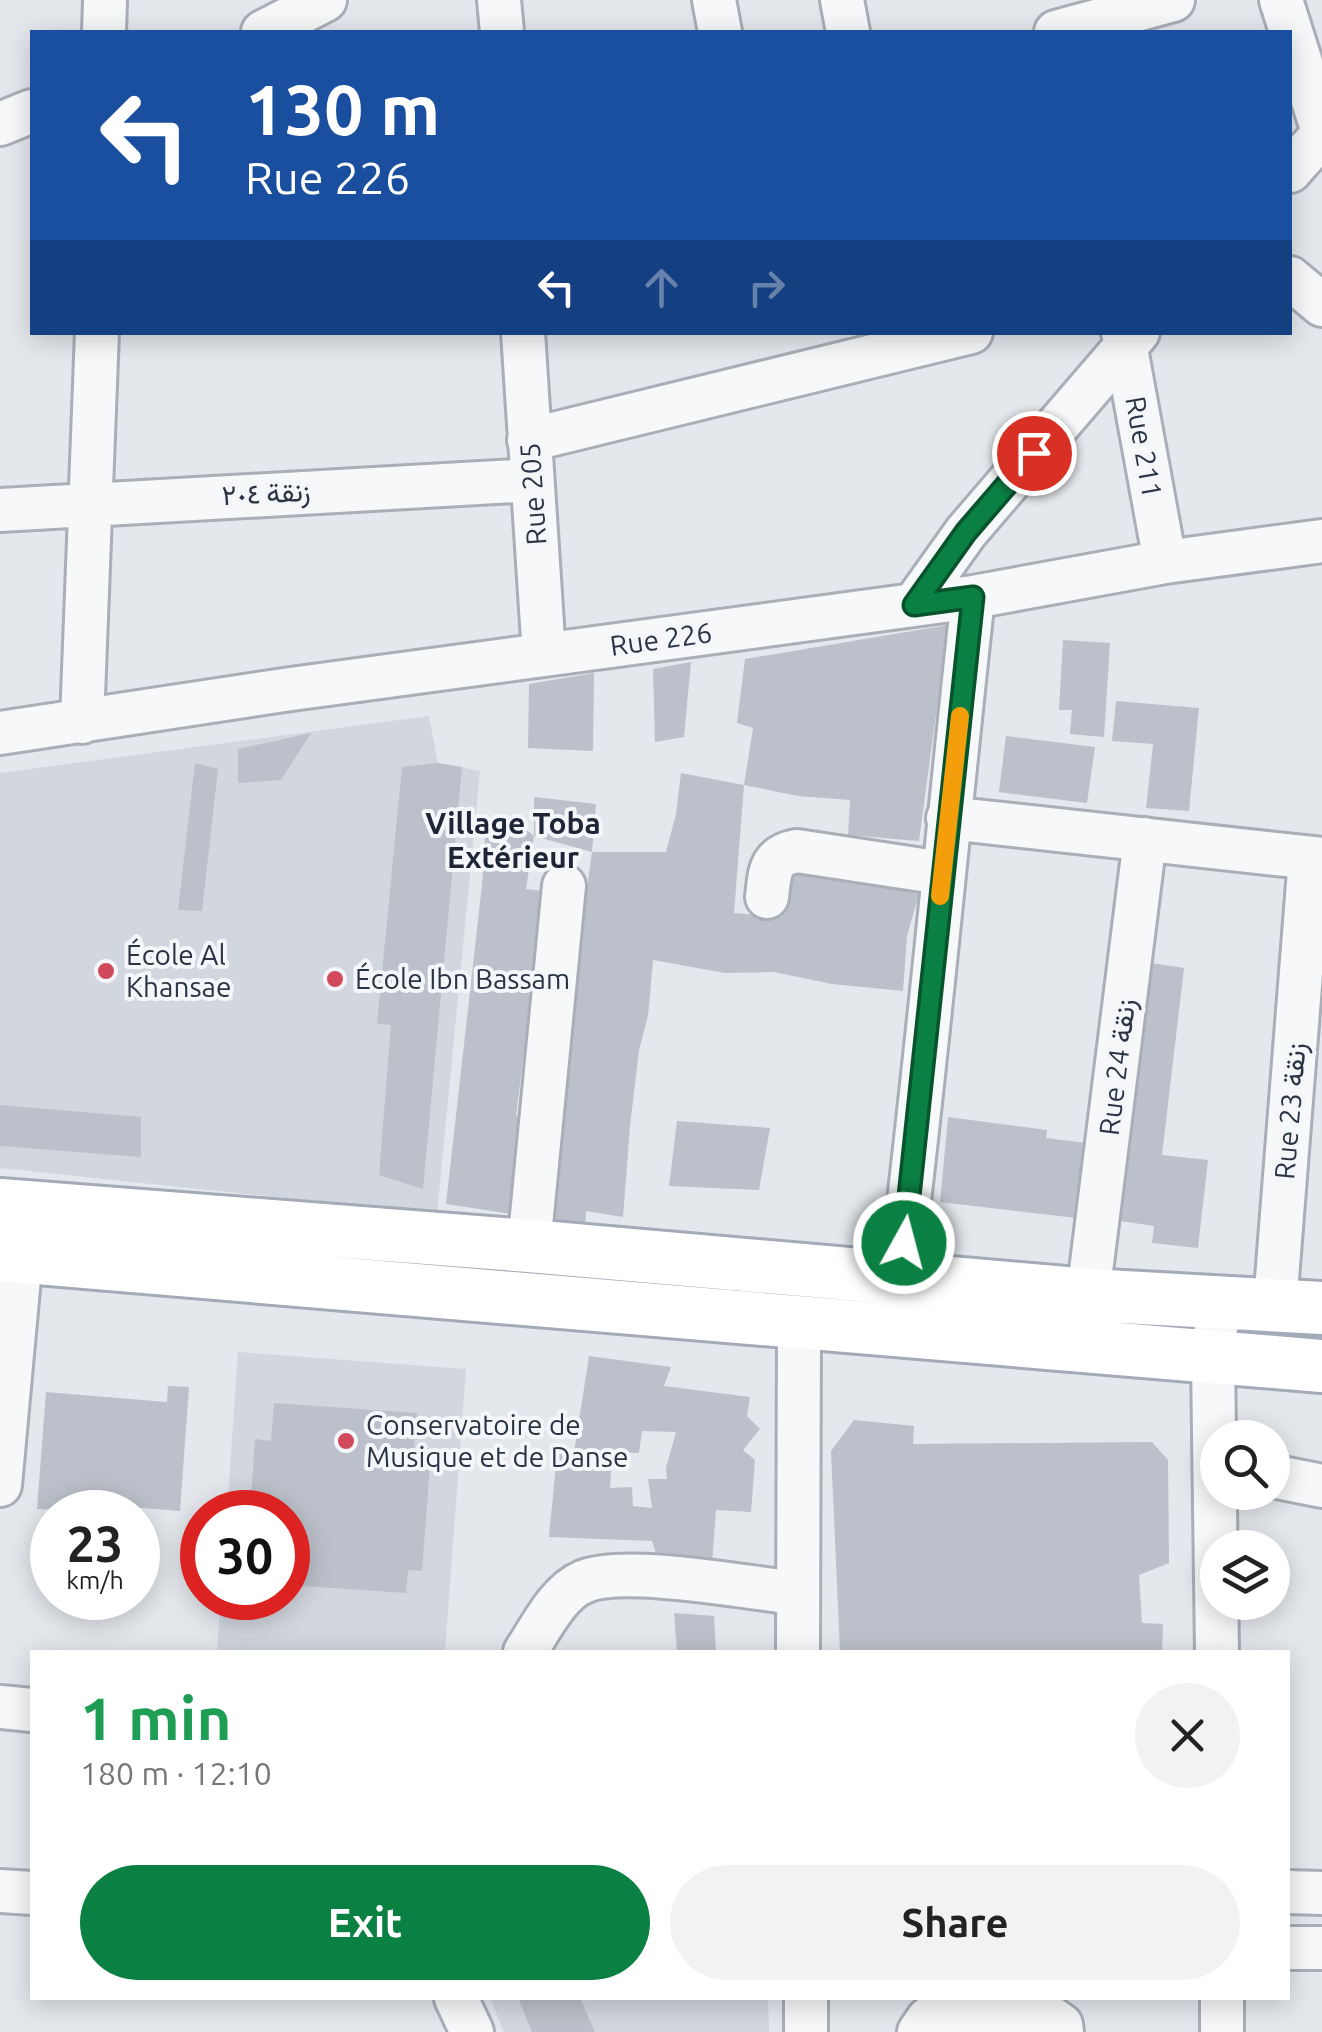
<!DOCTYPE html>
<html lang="en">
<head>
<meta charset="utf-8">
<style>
	body { margin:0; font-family:Ubuntu,Vazirmatn,sans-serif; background:#f2f2f2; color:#222; height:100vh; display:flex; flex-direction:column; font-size:38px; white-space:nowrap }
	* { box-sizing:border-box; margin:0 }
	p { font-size:32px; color:#767676 }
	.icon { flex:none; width:55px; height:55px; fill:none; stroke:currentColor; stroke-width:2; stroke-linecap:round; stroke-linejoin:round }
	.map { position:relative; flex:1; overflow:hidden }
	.details { position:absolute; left:30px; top:1650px; width:1260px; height:350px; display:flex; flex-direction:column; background:#fff; border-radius:0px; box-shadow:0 5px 25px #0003 }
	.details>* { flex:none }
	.banner { position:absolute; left:30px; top:30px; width:1262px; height:305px; border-radius:0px; box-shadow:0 5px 25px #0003; background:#1a4fa0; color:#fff; overflow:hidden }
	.tools { position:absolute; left:1200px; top:1420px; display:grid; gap:20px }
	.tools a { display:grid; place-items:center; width:90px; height:90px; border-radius:50%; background:#fff; box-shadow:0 5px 25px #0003; font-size:50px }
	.speed { position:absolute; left:30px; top:1490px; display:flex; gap:20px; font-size:50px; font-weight:700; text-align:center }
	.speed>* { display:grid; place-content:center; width:130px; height:130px; border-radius:50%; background:#fff; box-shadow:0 5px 25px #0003; line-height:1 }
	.speed small { font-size:25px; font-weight:400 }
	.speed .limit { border:15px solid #d22; background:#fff; color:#111 }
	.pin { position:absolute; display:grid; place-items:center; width:85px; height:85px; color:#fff; margin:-42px; border:5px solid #fff; border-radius:50%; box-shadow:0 2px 10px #0007 }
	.me { position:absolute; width:110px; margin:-55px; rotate:7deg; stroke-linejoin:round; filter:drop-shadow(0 0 8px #0008) }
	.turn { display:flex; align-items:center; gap:35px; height:210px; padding:0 50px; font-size:45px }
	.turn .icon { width:130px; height:130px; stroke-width:2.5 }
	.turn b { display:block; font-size:70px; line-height:85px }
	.lanes { display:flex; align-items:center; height:95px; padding:0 50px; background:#0003; justify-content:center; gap:50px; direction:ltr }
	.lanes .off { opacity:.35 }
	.round { display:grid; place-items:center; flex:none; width:105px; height:105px; border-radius:52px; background:#f2f2f2 }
	.overview { display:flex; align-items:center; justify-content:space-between; height:170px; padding:0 50px }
	h1 { font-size:60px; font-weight:600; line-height:75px; color:#1e9e55 }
	.primary-button { display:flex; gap:20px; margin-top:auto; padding:20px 50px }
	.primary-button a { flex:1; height:115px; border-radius:60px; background:#0b8043; color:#fff; font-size:40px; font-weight:600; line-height:115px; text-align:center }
	.primary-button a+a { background:#f2f2f2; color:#222 }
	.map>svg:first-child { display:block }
	.built { fill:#d2d6de }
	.building { fill:#bbc0ca; fill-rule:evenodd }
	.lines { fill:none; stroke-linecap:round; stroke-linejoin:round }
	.minor-casing { stroke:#a9aeb7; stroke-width:48 }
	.major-casing { stroke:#a3abb8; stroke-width:58 }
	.minor { stroke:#f7f8fa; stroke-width:42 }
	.major { stroke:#fff; stroke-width:52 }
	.route-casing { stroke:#07532c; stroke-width:25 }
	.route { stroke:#0b8043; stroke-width:18 }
	.slow { stroke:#f59e0b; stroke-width:18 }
	.poi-dot { fill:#d1495b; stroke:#f4f6f9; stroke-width:4 }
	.labels { text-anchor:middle; stroke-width:8; stroke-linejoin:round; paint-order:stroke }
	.street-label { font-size:28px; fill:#2b3445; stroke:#f4f6f9 }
	.poi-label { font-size:28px; fill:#2b3445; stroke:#f4f6f9; text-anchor:start }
	.neighbourhood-label { font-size:30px; font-weight:bold; fill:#1d2536; stroke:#f4f6f9 }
</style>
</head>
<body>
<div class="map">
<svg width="1322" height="2032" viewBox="0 0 1322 2032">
	<rect width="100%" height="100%" fill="#e4e7ec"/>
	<path class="built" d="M429,716L438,763L480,771L437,1214L0,1168V773Z
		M238,1352L466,1369L445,1652H217L221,1598H288V1512H227Z
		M490,1998H768L769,2032H504Z"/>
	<path class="building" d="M948,625L919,841L848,835L850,800L798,796L744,785L753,728L737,723L745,659Z
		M1063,640L1110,643L1104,737L1070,734L1072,710H1059Z
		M691,662L684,737L655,742L653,669Z
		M594,673L593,751L528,748L529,684Z
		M1116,701L1199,708L1189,811L1146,808L1153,744L1112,741Z
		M311,733L281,780L238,783V749Z
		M1006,736L1095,747L1087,803L999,792Z
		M195,763L218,769L202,911L178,910Z
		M438,763L462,767L423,1189L379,1175L391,1025L377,1024L402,767Z
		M681,773L744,785L734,913L781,917L787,868L835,875L919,894L907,936L903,991L832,984L774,972L725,973L653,960L648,1016L639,1050L630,1126L623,1217L586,1211L585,1227L551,1218L559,1114L572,1042L575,977L592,852H666L676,814Z
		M534,797L596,804L592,852L534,836L526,889L544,891L516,1116L531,1117L519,1215L446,1204L482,885L486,821L516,822L534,836Z
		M1137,961L1184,968L1162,1155L1208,1160L1198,1248L1152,1243L1154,1226L1107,1219Z
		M0,1105L141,1117V1157L0,1146Z
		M948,1117L1047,1130L1046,1138L1094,1144L1085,1219L940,1202Z
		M677,1121L770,1128L759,1190L669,1186Z
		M589,1356L671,1367L664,1386L750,1397L747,1416L760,1429L743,1450L755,1460L751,1512L716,1510L712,1564L689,1562L687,1557L657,1556L652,1541L549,1537L557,1454L574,1453ZM642,1431L676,1432L666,1468L667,1479H648L652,1508L633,1506L632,1487L610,1488L612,1452L639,1453Z
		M168,1386L189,1387L180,1511L106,1505V1512L37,1509L46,1392L167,1402Z
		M274,1403L417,1413L414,1450L431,1452L422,1571L408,1570L406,1593L288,1585V1512H250L255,1439L271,1441Z
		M854,1420L914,1426L913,1444L1152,1442L1168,1460L1169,1563L1139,1575L1142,1623L1163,1624L1162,1652H840L831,1451Z
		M674,1613L714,1616L716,1652H677Z
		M518,1998H580L595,2032H532Z"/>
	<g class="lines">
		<defs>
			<path id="minor" d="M499,0L502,32
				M714,0L720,32
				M842,0L848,32
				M1281,0L1322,129
				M104,32L105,0
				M263,32L325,0
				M1056,32L1173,0
				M0,124L32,111
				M1290,171L1322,135
				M1290,278L1322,305
				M523,332L544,655
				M1123,332L1165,562
				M529,440L971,332
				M0,510L532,480
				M914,605L966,532L1138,332
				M82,722L97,332
				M0,733L291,689L973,597L1165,562L1322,541
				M948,818L1322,859
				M767,897C770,872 769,856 797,851L942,873
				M529,1246L564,886
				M900,1277C928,1050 948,824 973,597
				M1088,1295L1145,839
				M1275,1304L1310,858
				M1216,1328L1213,1359L1217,1652
				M1272,1476L1322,1486
				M0,1485L21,1256
				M525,1652C540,1630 557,1593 583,1582C623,1564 748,1588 797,1593
				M798,1652L799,1320
				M0,1707L32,1710
				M0,1891L32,1893
				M1288,1892L1322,1893
				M1288,1948H1322
				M456,1998L472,2032
				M806,1998V2032
				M1222,1998V2032
				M919,2032L928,2019L1044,2013L1061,2025L1062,2032"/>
			<path id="major" d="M0,1205L529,1246L1088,1295L1322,1308
				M0,1255L1322,1366"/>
		</defs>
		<use href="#minor" class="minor-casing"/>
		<use href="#major" class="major-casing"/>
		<use href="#minor" class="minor"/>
		<use href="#major" class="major"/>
	</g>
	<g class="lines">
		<defs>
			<path id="route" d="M904,1243L973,597L914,605L966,532L1034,453"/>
		</defs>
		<use href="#route" class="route-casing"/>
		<use href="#route" class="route"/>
		<path class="slow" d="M940,896L960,716"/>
	</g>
	<g class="poi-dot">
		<circle cx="106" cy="971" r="10"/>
		<circle cx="335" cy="979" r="10"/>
		<circle cx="346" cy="1441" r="10"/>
	</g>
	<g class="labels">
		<g class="street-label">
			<text transform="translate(1144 447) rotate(80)" y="10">Rue 211</text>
			<text transform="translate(266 493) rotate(-3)" y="10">زنقة ٢٠٤</text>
			<text transform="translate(533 494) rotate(-94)" y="10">Rue 205</text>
			<text transform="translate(661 639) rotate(-8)" y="10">Rue 226</text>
			<text transform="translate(1117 1067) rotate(-83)" y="10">Rue 24 زنقة</text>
			<text transform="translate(1290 1111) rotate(-85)" y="10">Rue 23 زنقة</text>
		</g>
		<g class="poi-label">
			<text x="126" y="965">École Al<tspan x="126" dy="32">Khansae</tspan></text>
			<text x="355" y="989">École Ibn Bassam</text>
			<text x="366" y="1435">Conservatoire de<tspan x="366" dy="32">Musique et de Danse</tspan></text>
		</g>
		<g class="neighbourhood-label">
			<text x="513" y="834">Village Toba<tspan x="513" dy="34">Extérieur</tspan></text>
		</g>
	</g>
</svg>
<div class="tools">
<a><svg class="icon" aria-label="search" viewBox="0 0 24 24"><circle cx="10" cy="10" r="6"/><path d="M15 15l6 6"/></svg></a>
<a><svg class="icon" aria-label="layers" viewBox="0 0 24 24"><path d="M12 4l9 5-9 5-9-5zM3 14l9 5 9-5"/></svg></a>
</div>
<div class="speed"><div>23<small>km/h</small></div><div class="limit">30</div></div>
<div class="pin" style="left:1034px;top:453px;background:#d93025"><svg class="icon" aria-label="arrive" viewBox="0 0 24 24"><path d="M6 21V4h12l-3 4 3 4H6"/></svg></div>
<svg class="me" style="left:904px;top:1243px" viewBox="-20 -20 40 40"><circle r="17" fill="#0b8043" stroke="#fff" stroke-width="3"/><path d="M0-11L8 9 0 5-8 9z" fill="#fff"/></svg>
<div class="banner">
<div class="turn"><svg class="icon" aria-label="left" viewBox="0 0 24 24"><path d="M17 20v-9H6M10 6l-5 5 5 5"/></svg><div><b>130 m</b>Rue 226</div></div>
<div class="lanes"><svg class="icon" aria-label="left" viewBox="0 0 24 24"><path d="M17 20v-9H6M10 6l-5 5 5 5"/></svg><svg class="icon off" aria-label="ahead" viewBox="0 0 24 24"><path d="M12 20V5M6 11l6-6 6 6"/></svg><svg class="icon off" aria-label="right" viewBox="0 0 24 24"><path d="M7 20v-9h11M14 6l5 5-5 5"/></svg></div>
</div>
<section class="details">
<div class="overview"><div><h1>1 min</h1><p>180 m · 12:10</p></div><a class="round"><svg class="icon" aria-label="close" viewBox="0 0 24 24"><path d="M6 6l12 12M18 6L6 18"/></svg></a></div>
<div class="primary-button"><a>Exit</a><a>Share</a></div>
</section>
</div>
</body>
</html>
